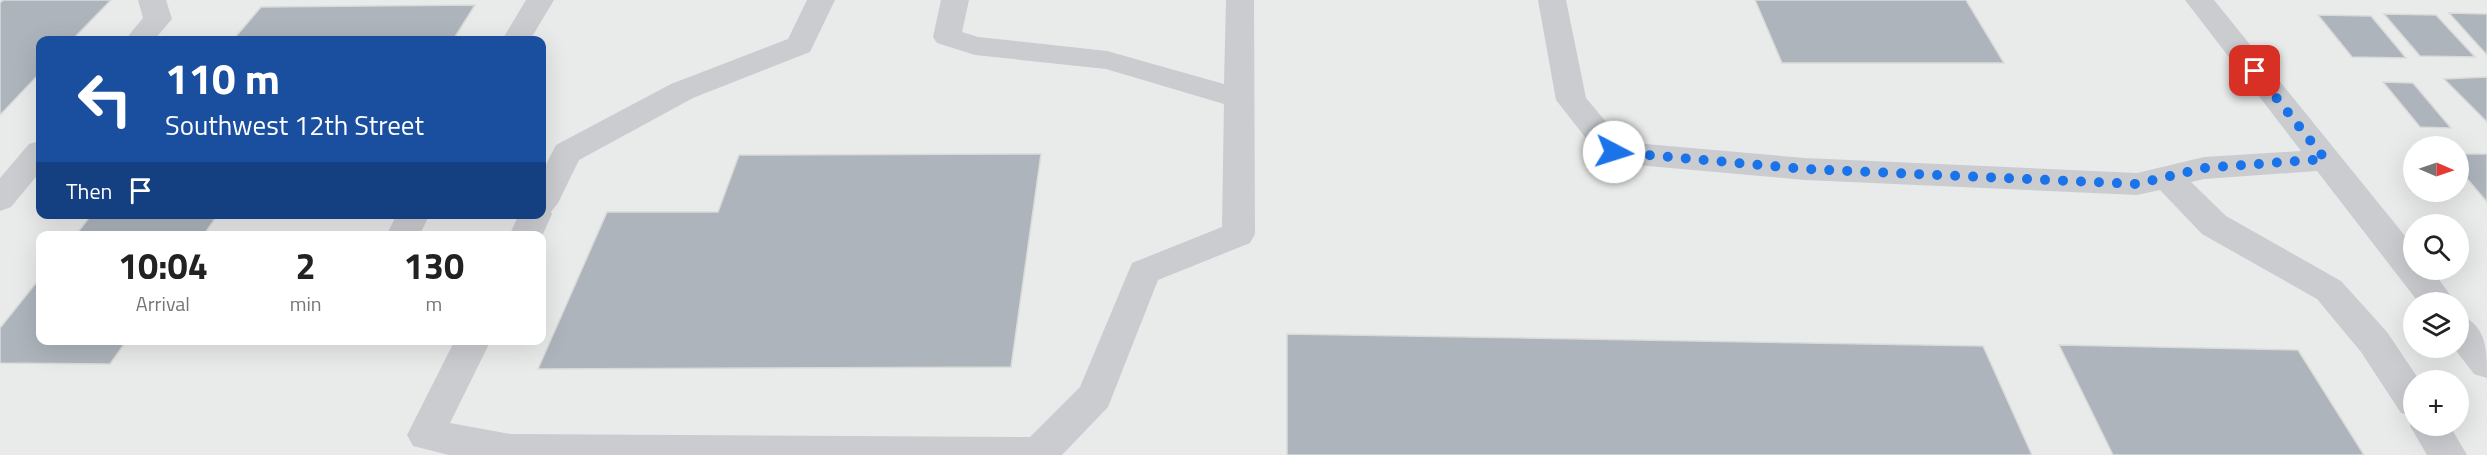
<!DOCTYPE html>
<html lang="en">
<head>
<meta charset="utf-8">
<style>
	body { margin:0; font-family:"Titillium Web",sans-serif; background:#f2f2f2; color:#222; height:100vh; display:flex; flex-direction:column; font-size:22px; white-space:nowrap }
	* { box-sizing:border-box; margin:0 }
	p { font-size:20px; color:#767676 }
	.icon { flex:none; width:33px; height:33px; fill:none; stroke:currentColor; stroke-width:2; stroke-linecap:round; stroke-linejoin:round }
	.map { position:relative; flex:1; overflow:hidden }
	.panel { position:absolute; left:36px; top:231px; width:510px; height:114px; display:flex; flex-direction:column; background:#fff; border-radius:12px; box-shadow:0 6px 24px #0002 }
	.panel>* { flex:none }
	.top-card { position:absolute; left:36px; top:36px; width:510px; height:183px; border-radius:12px; box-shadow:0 6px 24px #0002; background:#1a4fa0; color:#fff; overflow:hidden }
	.needle { width:39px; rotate:92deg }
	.fabs { position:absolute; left:2403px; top:136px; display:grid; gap:12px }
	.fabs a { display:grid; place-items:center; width:66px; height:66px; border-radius:50%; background:#fff; box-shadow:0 6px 24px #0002; font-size:30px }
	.pin { position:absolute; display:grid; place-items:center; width:51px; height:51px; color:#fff; margin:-26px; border-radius:12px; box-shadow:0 3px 9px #0006 }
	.me { position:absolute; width:66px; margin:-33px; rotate:95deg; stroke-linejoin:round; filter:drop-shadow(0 0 4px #0008) }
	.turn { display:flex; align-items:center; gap:21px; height:126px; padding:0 30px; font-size:27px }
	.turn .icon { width:78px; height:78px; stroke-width:2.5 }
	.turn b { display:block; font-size:42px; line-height:51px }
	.then { display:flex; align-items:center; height:57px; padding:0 30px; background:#0003; gap:12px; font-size:22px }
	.eta { display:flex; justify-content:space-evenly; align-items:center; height:102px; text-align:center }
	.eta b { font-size:36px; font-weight:700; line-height:42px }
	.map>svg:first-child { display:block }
	.built { fill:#e9eaea; fill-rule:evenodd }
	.building { fill:#adb4bc; stroke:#dadbd9; stroke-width:1.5 }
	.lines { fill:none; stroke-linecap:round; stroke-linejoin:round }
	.minor { fill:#caccd0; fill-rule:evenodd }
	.route { stroke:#1a73e8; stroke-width:10; stroke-dasharray:0 18 }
</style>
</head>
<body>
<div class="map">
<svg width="2487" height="455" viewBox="0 0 2487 455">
	<rect width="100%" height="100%" fill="#f9f9f7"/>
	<path class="built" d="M0,0H2487V455H0ZM40,40H542V214H40ZM2414,147H2458V192H2414ZM2414,225H2458V270H2414ZM40,236H542V340H40ZM2414,303H2458V348H2414ZM2414,381H2458V426H2414Z"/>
	<path class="building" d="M3,0H111L72,40H40V73L0,115V3Z
		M1755,0H1966L2004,63H1782Z
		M475,5L453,40H233L261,7Z
		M2449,13L2487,14V55Z
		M2384,14L2436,15L2475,57L2420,56Z
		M2318,15L2371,16L2406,58L2352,57Z
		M2487,77V122L2444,79Z
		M2383,82L2413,83L2451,128L2420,127Z
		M1041,154L1011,367L538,369L607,212H718L739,155Z
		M2458,154H2487V202L2458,168Z
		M92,214H218L203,236H75Z
		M40,278V340H127L110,364L0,363V328Z
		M1287,334L1983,346L2032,455H1287Z
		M2059,345L2298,350L2364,455H2113Z"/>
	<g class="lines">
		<path class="minor" d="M138,0H166L172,19L154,40H125L143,18Z
			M526,0H554L530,40H502Z
			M807,0H835L810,52L693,98L579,160L558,203L551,212L552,214L542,236H509L519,214H542V172L556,145L671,84L788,39Z
			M941,0H969L962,32L978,37L1107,51L1224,84L1226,0H1254L1255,234L1250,243L1158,280L1108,407L1062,455H449L413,446L407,435L455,340H491L450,423L510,434L1030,437L1080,387L1132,263L1222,227L1224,104L1106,69L975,55L937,43L933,37Z
			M1538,0H1566L1586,98L1623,142L1805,158L2137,173L2204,157L2301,151L2185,0H2214L2414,247V270H2432L2456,303H2419L2317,171L2204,179L2191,182L2226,216L2341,281L2387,332L2420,381H2414V417L2401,413L2361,352L2317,299L2202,234L2160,190L2137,195L1805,180L1614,163L1603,160L1556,100Z
			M40,141V172L11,207L0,211V178L29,144Z
			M397,214H430L419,236H386Z
			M2458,314C2487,325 2487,349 2487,378L2474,374L2454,348H2458Z
			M2414,419V426H2450L2467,455H2427L2410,426Z"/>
	</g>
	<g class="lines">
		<path class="route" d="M1614,152L1805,169L2137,184L2204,168L2325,159L2255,71"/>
	</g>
</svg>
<div class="fabs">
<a><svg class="needle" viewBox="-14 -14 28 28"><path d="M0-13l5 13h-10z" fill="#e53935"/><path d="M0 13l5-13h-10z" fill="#767676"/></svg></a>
<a><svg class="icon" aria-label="search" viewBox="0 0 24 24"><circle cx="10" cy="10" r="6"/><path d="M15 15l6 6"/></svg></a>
<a><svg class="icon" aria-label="layers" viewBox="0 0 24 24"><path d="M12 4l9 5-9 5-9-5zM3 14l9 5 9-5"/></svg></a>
<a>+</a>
</div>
<div class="pin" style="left:2255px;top:71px;background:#d93025"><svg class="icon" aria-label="arrive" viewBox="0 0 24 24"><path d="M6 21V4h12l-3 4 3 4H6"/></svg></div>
<svg class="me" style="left:1614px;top:152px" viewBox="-20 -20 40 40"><circle r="19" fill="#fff"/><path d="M0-13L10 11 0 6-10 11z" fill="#1a73e8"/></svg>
<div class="top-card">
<div class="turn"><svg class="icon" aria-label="left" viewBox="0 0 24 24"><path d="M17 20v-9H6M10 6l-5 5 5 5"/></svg><div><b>110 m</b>Southwest 12th Street</div></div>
<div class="then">Then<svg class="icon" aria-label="arrive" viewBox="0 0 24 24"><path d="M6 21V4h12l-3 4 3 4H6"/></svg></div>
</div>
<section class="panel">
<div class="eta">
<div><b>10:04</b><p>Arrival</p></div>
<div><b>2</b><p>min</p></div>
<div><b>130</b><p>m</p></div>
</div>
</section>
</div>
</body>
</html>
